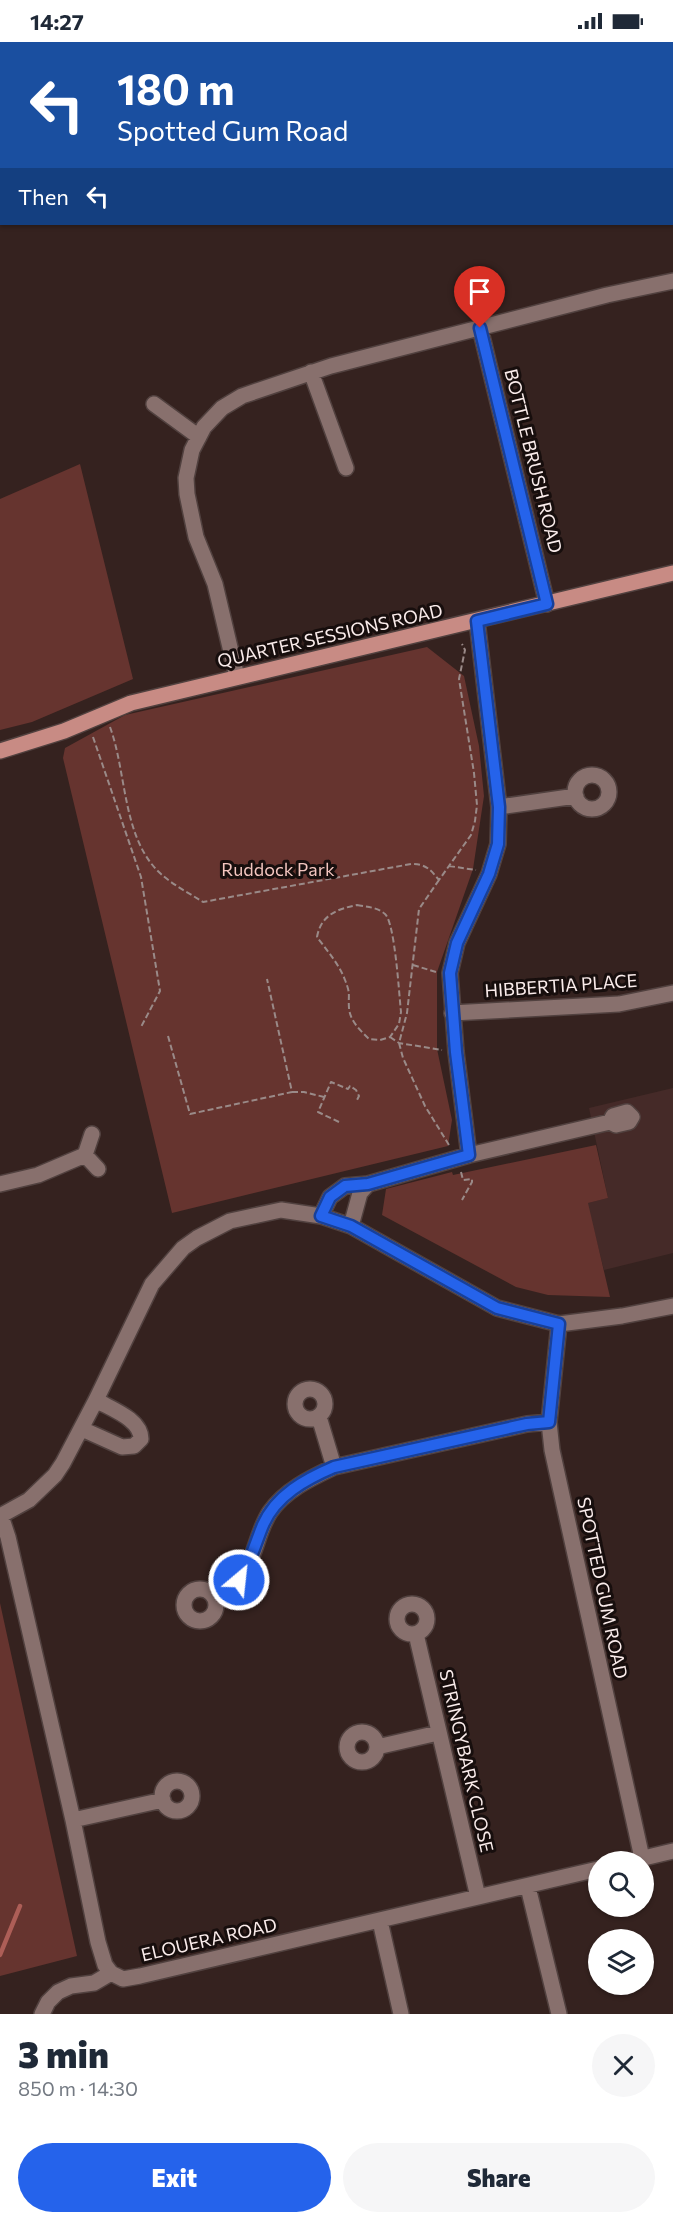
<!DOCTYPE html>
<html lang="en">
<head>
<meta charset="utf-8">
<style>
	body { margin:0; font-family:Commissioner,sans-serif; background:#f6f6f7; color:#1f2937; height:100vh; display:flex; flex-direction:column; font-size:22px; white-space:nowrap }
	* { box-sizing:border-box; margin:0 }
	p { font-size:20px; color:#747a83 }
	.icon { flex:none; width:33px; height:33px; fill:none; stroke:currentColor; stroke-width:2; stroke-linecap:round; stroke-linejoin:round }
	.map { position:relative; height:1972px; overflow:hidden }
	.side { display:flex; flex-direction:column; background:#fff; flex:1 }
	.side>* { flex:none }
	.banner { position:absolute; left:0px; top:0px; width:674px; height:183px; box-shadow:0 2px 4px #0004; background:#1a4fa0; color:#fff; overflow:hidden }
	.fabs { position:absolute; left:588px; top:1809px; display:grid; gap:12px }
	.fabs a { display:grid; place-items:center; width:66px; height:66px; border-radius:50%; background:#fff; box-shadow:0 2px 4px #0004; font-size:30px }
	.pin { position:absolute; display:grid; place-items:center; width:51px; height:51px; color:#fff; margin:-62px -26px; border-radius:50% 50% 50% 0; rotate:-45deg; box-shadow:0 0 6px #0007 }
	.pin .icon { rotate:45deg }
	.me { position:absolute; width:66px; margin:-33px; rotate:28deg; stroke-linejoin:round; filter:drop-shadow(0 0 4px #0008) }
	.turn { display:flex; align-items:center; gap:21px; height:126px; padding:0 18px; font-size:27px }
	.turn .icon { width:78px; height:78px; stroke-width:2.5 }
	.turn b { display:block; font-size:42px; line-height:51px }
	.then { display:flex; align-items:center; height:57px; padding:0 18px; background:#0003; gap:12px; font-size:22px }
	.round { display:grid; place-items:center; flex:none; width:63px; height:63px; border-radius:32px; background:#f6f6f7 }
	.headline { display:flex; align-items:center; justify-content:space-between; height:102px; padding:0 18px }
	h1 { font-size:36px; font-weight:800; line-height:45px }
	.cta { display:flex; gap:12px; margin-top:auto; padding:12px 18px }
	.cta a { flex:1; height:69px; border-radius:36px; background:#2563eb; color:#fff; font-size:24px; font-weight:800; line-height:69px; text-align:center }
	.cta a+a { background:#f6f6f7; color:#1f2937 }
	.status { display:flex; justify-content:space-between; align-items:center; height:42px; padding:0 30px; background:#fff; direction:ltr }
	.status svg { height:16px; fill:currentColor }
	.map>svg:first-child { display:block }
	.built { fill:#452a28 }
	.green { fill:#66342f }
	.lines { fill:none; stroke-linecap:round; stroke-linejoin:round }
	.stream { stroke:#ad5e57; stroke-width:4.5 }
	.minor-casing { stroke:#51413f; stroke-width:18 }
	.major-casing { stroke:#51413f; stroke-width:18 }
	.path { stroke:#9a8a88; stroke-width:2; stroke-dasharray:6 3; stroke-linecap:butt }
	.minor { stroke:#88706d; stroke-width:15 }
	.major { stroke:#c88b84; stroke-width:15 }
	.route-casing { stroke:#184099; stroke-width:15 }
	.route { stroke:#2563eb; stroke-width:10 }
	.labels { text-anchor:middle; stroke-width:6; stroke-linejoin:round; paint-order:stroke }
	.street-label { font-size:18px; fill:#faeceb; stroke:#170e0d }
	.park-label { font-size:18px; fill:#f3c5bf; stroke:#170e0d }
</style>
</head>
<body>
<div class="status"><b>14:27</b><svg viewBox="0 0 49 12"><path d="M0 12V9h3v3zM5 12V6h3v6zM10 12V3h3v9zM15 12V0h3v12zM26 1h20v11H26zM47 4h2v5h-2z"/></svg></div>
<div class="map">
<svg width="673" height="1972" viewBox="0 0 673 1972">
	<rect width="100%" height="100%" fill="#35221f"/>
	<path class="built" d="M673,1046V1211L604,1228L587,1161L608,1156L589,1066Z"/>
	<path class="green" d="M80,422L133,637L32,680L0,688V457Z
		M427,605L464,634L479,704L484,754L473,827L437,930V1007L452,1078L448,1104L172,1171L63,716L65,706L125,673Z
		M596,1103L608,1156L588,1161L610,1255L548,1253L516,1245L382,1173L386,1147L452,1130L453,1133Z
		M0,1561L77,1914L0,1934Z"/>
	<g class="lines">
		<path class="stream" d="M0,1913L20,1864"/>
		<defs>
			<path id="minor" d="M191,0L192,2
				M283,0L284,2
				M84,2V0
				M565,2V0
				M672,55L673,56
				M480,286L547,562
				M311,330L346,426
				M154,362L199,395
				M237,635L215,542L196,495L187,452L186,436L192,408L204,385L222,366L242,354L331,324L607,253L673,239
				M575 750a17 17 0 1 1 34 0a17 17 0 1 1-34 0Z
				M499,765L576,754
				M452,971L619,962L673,951
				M85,1113L98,1127
				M469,1113L456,1010L450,931L457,901L489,832L498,802L499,765L477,579
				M0,1142L38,1133L85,1113L92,1092
				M321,1174L330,1155L345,1144L368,1142L469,1113L610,1080L616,1083L629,1080L632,1075L627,1070L613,1074L610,1080
				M351,1184L360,1151L368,1142
				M559,1282L549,1380L552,1408L642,1816
				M295 1362a15 15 0 1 1 30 0a15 15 0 1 1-30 0Z
				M319,1375L334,1425
				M82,1387L122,1405L134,1404L141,1397C141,1377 111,1367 96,1358
				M0,1474L29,1458L55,1433L63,1421L96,1358L152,1242L183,1206L197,1196L230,1179L281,1168L321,1174L351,1184L497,1266L559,1282L622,1274L673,1264
				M1,1474L8,1495L73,1778L98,1900L105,1923L111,1931L123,1937L140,1934L598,1827
				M184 1563a16 16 0 1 1 32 0a16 16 0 1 1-32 0Z
				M216,1558C227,1549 238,1541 245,1529C256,1511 258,1488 270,1470C285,1448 311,1436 334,1425L527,1382L549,1380
				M397 1577a15 15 0 1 1 30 0a15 15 0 1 1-30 0Z
				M416,1592L478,1855
				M347 1705a15 15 0 1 1 30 0a15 15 0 1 1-30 0Z
				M377,1705L438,1691
				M162 1754a15 15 0 1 1 30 0a15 15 0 1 1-30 0Z
				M73,1778L163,1758
				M627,1820L673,1809
				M528,1845L559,1972
				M380,1879L401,1972
				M42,1972L48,1960L58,1950L71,1944L94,1941L111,1931"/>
			<path id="major" d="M0,709L64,689L131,661L673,531"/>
		</defs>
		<use href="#minor" class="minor-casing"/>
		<use href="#major" class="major-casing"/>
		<path class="path" d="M672,106L673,104
			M110,685C127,731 122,797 161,832C173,843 189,851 203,860L411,822C426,822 430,827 439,838L471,793L475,779L477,763L474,731L459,637L465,608L462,602
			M93,695L141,835L160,949L141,985
			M449,824L476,828
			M439,838L419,867L407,971L399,1001L403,1016L425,1064L449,1103
			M357,863C367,865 377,865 385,872C395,881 399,952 401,970L399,982L390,995L380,998L369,997C360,988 350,979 349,966C348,952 351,953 345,938C339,922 328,910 317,895C321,873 337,867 357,863Z
			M413,923L436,930
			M168,994L190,1072L292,1050L267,937
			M390,995L399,1001L442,1008
			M292,1050H304L324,1055
			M339,1080L318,1070L331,1040L348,1047L350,1044L356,1048L359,1054L357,1058
			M461,1130L463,1138L472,1137V1140L462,1158"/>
		<use href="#minor" class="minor"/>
		<use href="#major" class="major"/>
	</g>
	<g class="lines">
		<defs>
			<path id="route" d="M239,1538C251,1520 255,1502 263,1483C276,1453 306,1437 334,1425L527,1382L549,1380L559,1282L497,1266L351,1184L321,1174L330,1155L345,1144L368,1142L469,1113L456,1010L450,931L457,901L489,832L498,802L499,765L477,579L547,562L480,286"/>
		</defs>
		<use href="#route" class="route-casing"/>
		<use href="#route" class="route"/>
	</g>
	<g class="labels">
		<g class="street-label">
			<text transform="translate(533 419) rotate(76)" y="6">BOTTLE BRUSH ROAD</text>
			<text transform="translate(330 594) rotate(-13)" y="6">QUARTER SESSIONS ROAD</text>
			<text transform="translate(561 944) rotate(-4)" y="6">HIBBERTIA PLACE</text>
			<text transform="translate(602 1546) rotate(78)" y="6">SPOTTED GUM ROAD</text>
			<text transform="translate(466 1719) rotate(77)" y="6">STRINGYBARK CLOSE</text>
			<text transform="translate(209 1898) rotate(-13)" y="6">ELOUERA ROAD</text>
		</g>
		<g class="park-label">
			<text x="278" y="834">Ruddock Park</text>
		</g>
	</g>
</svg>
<div class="fabs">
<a><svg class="icon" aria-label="search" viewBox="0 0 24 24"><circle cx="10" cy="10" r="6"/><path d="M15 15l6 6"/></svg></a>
<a><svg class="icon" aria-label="layers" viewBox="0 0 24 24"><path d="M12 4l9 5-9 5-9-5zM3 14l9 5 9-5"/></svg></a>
</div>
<div class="pin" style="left:480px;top:286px;background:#d93025"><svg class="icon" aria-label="arrive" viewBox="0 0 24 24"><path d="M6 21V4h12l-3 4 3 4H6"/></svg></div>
<svg class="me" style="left:239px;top:1538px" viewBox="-20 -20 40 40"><circle r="17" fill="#2563eb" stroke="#fff" stroke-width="3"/><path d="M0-11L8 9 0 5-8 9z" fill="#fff"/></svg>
<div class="banner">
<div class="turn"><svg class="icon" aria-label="left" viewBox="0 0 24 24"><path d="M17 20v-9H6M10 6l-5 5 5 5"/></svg><div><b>180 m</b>Spotted Gum Road</div></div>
<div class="then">Then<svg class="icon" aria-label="left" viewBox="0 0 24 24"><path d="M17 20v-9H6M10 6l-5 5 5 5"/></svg></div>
</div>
</div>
<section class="side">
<div class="headline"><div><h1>3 min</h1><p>850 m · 14:30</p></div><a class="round"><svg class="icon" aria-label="close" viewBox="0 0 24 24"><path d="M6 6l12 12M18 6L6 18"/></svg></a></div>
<div class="cta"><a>Exit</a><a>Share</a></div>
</section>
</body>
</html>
